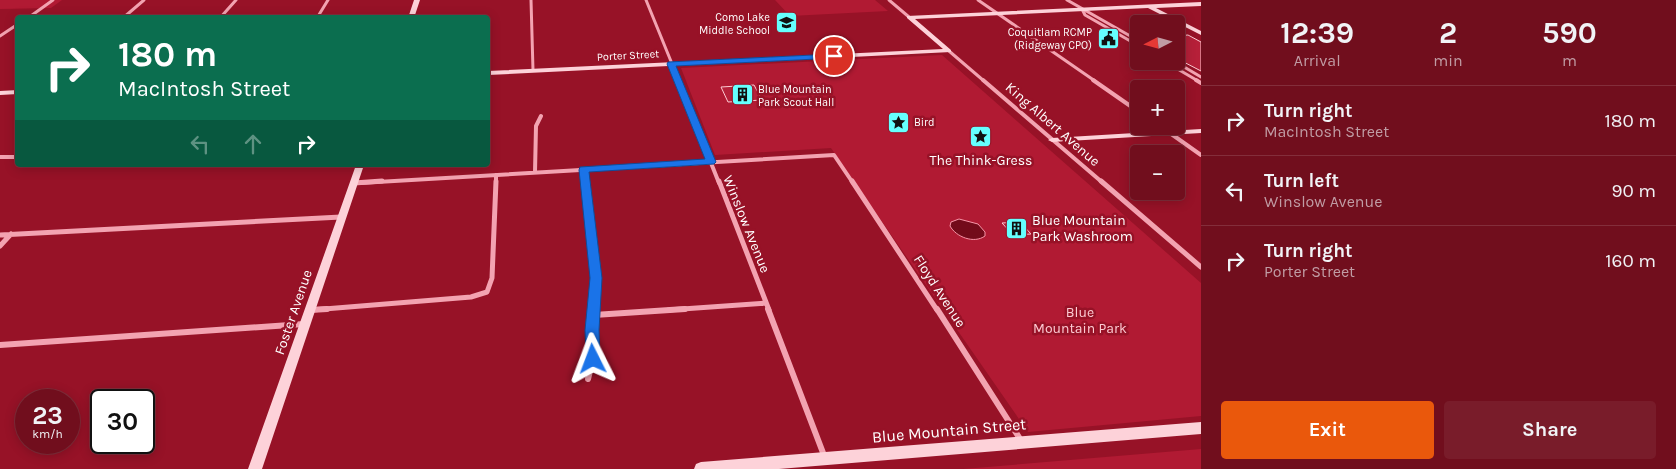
<!DOCTYPE html>
<html lang="en">
<head>
<meta charset="utf-8">
<style>
	body { margin:0; font-family:Karla,sans-serif; background:#791c2a; color:#f1f3f6; height:100vh; display:flex; flex-direction:column; font-size:19px; white-space:nowrap }
	* { box-sizing:border-box; margin:0 }
	p { font-size:16px; color:#c09ca4 }
	.icon { flex:none; width:28px; height:28px; fill:none; stroke:currentColor; stroke-width:2; stroke-linecap:round; stroke-linejoin:round }
	.map { position:relative; flex:1; overflow:hidden }
	.details { display:flex; flex-direction:column; background:#710e1d; width:475px }
	.details>* { flex:none }
	.top-card { position:absolute; left:15px; top:15px; width:475px; height:152px; border-radius:5px; box-shadow:0 2px 12px #0003,0 0 0 1px #832e3b; background:#0b6e4f; color:#fff; overflow:hidden }
	.needle { width:32px; rotate:264deg }
	.buttons { position:absolute; left:1130px; top:15px; display:grid; gap:10px }
	.buttons a { display:grid; place-items:center; width:55px; height:55px; border-radius:5px; background:#710e1d; box-shadow:0 2px 12px #0003,0 0 0 1px #832e3b; font-size:25px }
	.speed { position:absolute; left:15px; top:389px; display:flex; gap:10px; font-size:25px; font-weight:700; text-align:center }
	.speed>* { display:grid; place-content:center; width:65px; height:65px; border-radius:50%; background:#710e1d; box-shadow:0 2px 12px #0003,0 0 0 1px #832e3b; line-height:1 }
	.speed small { font-size:12px; font-weight:400 }
	.speed .limit { border:2px solid #111; border-radius:8px; background:#fff; color:#111 }
	.pin { position:absolute; display:grid; place-items:center; width:42px; height:42px; color:#fff; margin:-21px; border:2px solid #fff; border-radius:50%; box-shadow:0 1px 5px #0007 }
	.me { position:absolute; width:55px; margin:-28px; rotate:357deg; stroke-linejoin:round; filter:drop-shadow(0 0 4px #0008) }
	.turn { display:flex; align-items:center; gap:18px; height:105px; padding:0 20px; font-size:22px }
	.turn .icon { width:65px; height:65px; stroke-width:2.5 }
	.turn b { display:block; font-size:35px; line-height:42px }
	.lanes { display:flex; align-items:center; height:48px; padding:0 20px; background:#0003; justify-content:center; gap:25px; direction:ltr }
	.lanes .off { opacity:.35 }
	.eta { display:flex; justify-content:space-evenly; align-items:center; height:85px; text-align:center }
	.eta b { font-size:30px; font-weight:700; line-height:35px }
	.action { display:flex; gap:10px; margin-top:auto; padding:10px 20px }
	.action a { flex:1; height:58px; border-radius:5px; background:#ea580c; color:#fff; font-size:20px; font-weight:700; line-height:58px; text-align:center }
	.action a+a { background:#791c2a; color:#f1f3f6 }
	ul { padding:0; list-style:none }
	li { display:flex; align-items:center; gap:15px; height:70px; padding:0 20px; border-top:1px solid #832e3b }
	li div { flex:1 }
	li b { display:block; font-size:19px }
	li em { font-style:normal }
	main { display:flex; flex:1; min-height:0 }
	.map>svg:first-child { display:block }
	.green { fill:#b11a33 }
	.water { fill:#730b1a; stroke:#f695a7 }
	.lines { fill:none; stroke-linecap:round; stroke-linejoin:round }
	.stream { stroke:#f695a7; stroke-width:2.5 }
	.building { fill:#b62039; stroke:#fdcbd3 }
	.street-far3 { stroke:#f3a3b1; stroke-width:3 }
	.street-far2 { stroke:#f3a3b1; stroke-width:4 }
	.street-far1 { stroke:#f3a3b1; stroke-width:5 }
	.street { stroke:#f3a3b1; stroke-width:6 }
	.secondary { fill:#fdd2d9; fill-rule:evenodd }
	.route { fill:#1a73e8; stroke:#114b97 }
	.labels { text-anchor:middle; stroke-width:5; stroke-linejoin:round; paint-order:stroke }
	.far-poi-label { font-size:11px; fill:#fff; stroke:#971227; text-anchor:end }
	.far-street-label { font-size:11px; fill:#fff; stroke:#971227 }
	.street-label { font-size:14px; fill:#fff; stroke:#971227 }
	.poi-label { font-size:14px; fill:#fff; stroke:#971227 }
	.park-label { font-size:14px; fill:#fdcbd3; stroke:#971227 }
	.near-street-label { font-size:16px; fill:#fff; stroke:#971227 }
</style>
</head>
<body>
<main>
<div class="map">
<svg width="1201" height="469" viewBox="0 0 1201 469">
	<rect width="100%" height="100%" fill="#971227"/>
	<path class="green" d="M0,0H62L51,8L0,9Z
		M775,0H875L888,11L790,16Z
		M942,55L1201,283V416L1028,432L831,148L715,155L681,68Z
		M1201,449V469H963Z"/>
	<path class="water" d="M959,219L978,224L985,232V236C974,244 956,237 950,226L951,222Z"/>
	<g class="lines">
		<path class="stream" d="M779,100H792"/>
	</g>
	<path class="building" d="M1188,35L1201,42V71L1176,58V36Z
		M754,85L762,100L728,102L721,87Z
		M1020,222L1031,234L1013,235L1002,223Z"/>
	<g class="lines">
		<path class="street-far3" d="M531,0L533,70
			M646,0L679,81
			M889,0L909,17
			M978,0L1095,81
			M1067,0L1139,41
			M1082,9L1085,15L1139,46
			M28,18L53,0
			M123,18L144,0
			M220,18L236,0
			M317,18L328,0
			M0,36L18,24
			M949,51L984,81
			M1164,61L1198,81
			M1174,61L1201,77"/>
		<path class="street-far2" d="M678,80L719,183
			M983,80L1103,183
			M1093,80L1139,112
			M1196,80L1201,83
			M1160,126L1201,155
			M0,157H18
			M584,170L585,183
			M535,172L536,126L541,116
			M360,183L834,155L853,183
			M496,183V175"/>
		<path class="street-far1" d="M585,181L596,278L594,310
			M719,181L769,310
			M852,181L937,310
			M1101,181L1201,267
			M354,183L382,181
			M0,235L341,217
			M0,246L11,234
			M312,310L471,297L487,292L492,278L496,181
			M668,310L766,303"/>
		<path class="street" d="M768,309L825,458
			M937,309L1022,442
			M310,310L327,309
			M594,315L685,309
			M0,345L304,324
			M588,379L593,359L594,309"/>
		<path class="secondary" d="M414,0H420L414,18H408Z
			M1201,2V6L1156,8L1201,31V35L1148,8L915,19L951,50V52L488,75V71L943,49L907,18V16Z
			M18,90V94L0,95V91Z
			M1201,129V133L1052,142L1048,140L1052,138Z
			M356,165H364L262,469H248Z
			M1201,422V434L779,469H694L696,464L701,462Z"/>
	</g>
	<path class="route" d="M834,54L837,55V58L676,66L716,162L714,164L589,172L602,278L599,330L600,359L598,363L593,364L588,363L586,359L585,330L590,278L579,170L580,167L705,159L667,64L668,62Z"/>
	<defs>
		<symbol id="school-square" viewBox="-11 -11 22 22"><rect x="-9" y="-9" width="18" height="18" rx="4" fill="#65fffe" stroke="#971227"/><path d="M0-5L7-2L0 1L-7-2ZM-4 1L0 2.5L4 1V4Q0 6-4 4Z" fill="#111"/></symbol>
		<symbol id="civic-square" viewBox="-11 -11 22 22"><rect x="-9" y="-9" width="18" height="18" rx="4" fill="#65fffe" stroke="#971227"/><path d="M-.6-6.5H3V-4.5H.6V-3L4-1V1h2V6H-6V1h2V-1L-.6-3ZM-1.2 2.5V6h2.4V2.5Z" fill="#111"/></symbol>
		<symbol id="building-square" viewBox="-11 -11 22 22"><rect x="-9" y="-9" width="18" height="18" rx="4" fill="#65fffe" stroke="#971227"/><path d="M-4-6H4V6H1V3H-1V6H-4ZM-2.5-4.3h1.7v1.8h-1.7ZM.8-4.3h1.7v1.8H.8ZM-2.5-1h1.7V.8h-1.7ZM.8-1h1.7V.8H.8Z" fill="#111"/></symbol>
		<symbol id="sight-square" viewBox="-11 -11 22 22"><rect x="-9" y="-9" width="18" height="18" rx="4" fill="#65fffe" stroke="#971227"/><path d="M0-6L1.8-2.2L6-1.7L2.9 1.2L3.7 5.4L0 3.3L-3.7 5.4L-2.9 1.2L-6-1.7L-1.8-2.2Z" fill="#111"/></symbol>
	</defs>
	<g fill-rule="evenodd">
		<use href="#school-square" x="774" y="10" width="25" height="25"/>
		<use href="#civic-square" x="1096" y="26" width="25" height="25"/>
		<use href="#building-square" x="730" y="82" width="25" height="25"/>
		<use href="#sight-square" x="886" y="110" width="25" height="25"/>
		<use href="#sight-square" x="968" y="124" width="25" height="25"/>
		<use href="#building-square" x="1004" y="216" width="25" height="25"/>
	</g>
	<g class="labels">
		<g class="far-poi-label">
			<text x="770" y="21">Como Lake<tspan x="770" dy="13">Middle School</tspan></text>
			<text x="1092" y="36">Coquitlam RCMP<tspan x="1092" dy="13">(Ridgeway CPO)</tspan></text>
			<text x="758" y="93" text-anchor="start">Blue Mountain<tspan x="758" dy="13">Park Scout Hall</tspan></text>
			<text x="914" y="126" text-anchor="start">Bird</text>
		</g>
		<g class="far-street-label">
			<text transform="translate(628 55) rotate(-3)" y="4">Porter Street</text>
		</g>
		<g class="street-label">
			<text transform="translate(1053 124) rotate(41)" y="5">King Albert Avenue</text>
			<text transform="translate(747 224) rotate(68)" y="5">Winslow Avenue</text>
			<text transform="translate(940 291) rotate(57)" y="5">Floyd Avenue</text>
			<text transform="translate(293 312) rotate(-71)" y="5">Foster Avenue</text>
		</g>
		<g class="poi-label">
			<text x="981" y="165">The Think-Gress</text>
			<text x="1032" y="225" text-anchor="start">Blue Mountain<tspan x="1032" dy="16">Park Washroom</tspan></text>
		</g>
		<g class="park-label">
			<text x="1080" y="317">Blue<tspan x="1080" dy="16">Mountain Park</tspan></text>
		</g>
		<g class="near-street-label">
			<text transform="translate(949 430) rotate(-5)" y="6">Blue Mountain Street</text>
		</g>
	</g>
</svg>
<div class="buttons">
<a><svg class="needle" viewBox="-14 -14 28 28"><path d="M0-13l5 13h-10z" fill="#e53935"/><path d="M0 13l5-13h-10z" fill="#c09ca4"/></svg></a>
<a>+</a>
<a>−</a>
</div>
<div class="speed"><div>23<small>km/h</small></div><div class="limit">30</div></div>
<div class="pin" style="left:834px;top:56px;background:#d93025"><svg class="icon" aria-label="arrive" viewBox="0 0 24 24"><path d="M6 21V4h12l-3 4 3 4H6"/></svg></div>
<svg class="me" style="left:593px;top:359px" viewBox="-20 -20 40 40"><path d="M0-17L14 15 0 8-14 15z" fill="#1a73e8" stroke="#fff" stroke-width="4"/></svg>
<div class="top-card">
<div class="turn"><svg class="icon" aria-label="right" viewBox="0 0 24 24"><path d="M7 20v-9h11M14 6l5 5-5 5"/></svg><div><b>180 m</b>MacIntosh Street</div></div>
<div class="lanes"><svg class="icon off" aria-label="left" viewBox="0 0 24 24"><path d="M17 20v-9H6M10 6l-5 5 5 5"/></svg><svg class="icon off" aria-label="ahead" viewBox="0 0 24 24"><path d="M12 20V5M6 11l6-6 6 6"/></svg><svg class="icon" aria-label="right" viewBox="0 0 24 24"><path d="M7 20v-9h11M14 6l5 5-5 5"/></svg></div>
</div>
</div>
<section class="details">
<div class="eta">
<div><b>12:39</b><p>Arrival</p></div>
<div><b>2</b><p>min</p></div>
<div><b>590</b><p>m</p></div>
</div>
<ul>
<li><svg class="icon" aria-label="right" viewBox="0 0 24 24"><path d="M7 20v-9h11M14 6l5 5-5 5"/></svg><div><b>Turn right</b><p>MacIntosh Street</p></div><em>180 m</em></li>
<li><svg class="icon" aria-label="left" viewBox="0 0 24 24"><path d="M17 20v-9H6M10 6l-5 5 5 5"/></svg><div><b>Turn left</b><p>Winslow Avenue</p></div><em>90 m</em></li>
<li><svg class="icon" aria-label="right" viewBox="0 0 24 24"><path d="M7 20v-9h11M14 6l5 5-5 5"/></svg><div><b>Turn right</b><p>Porter Street</p></div><em>160 m</em></li>
</ul>
<div class="action"><a>Exit</a><a>Share</a></div>
</section>
</main>
</body>
</html>
